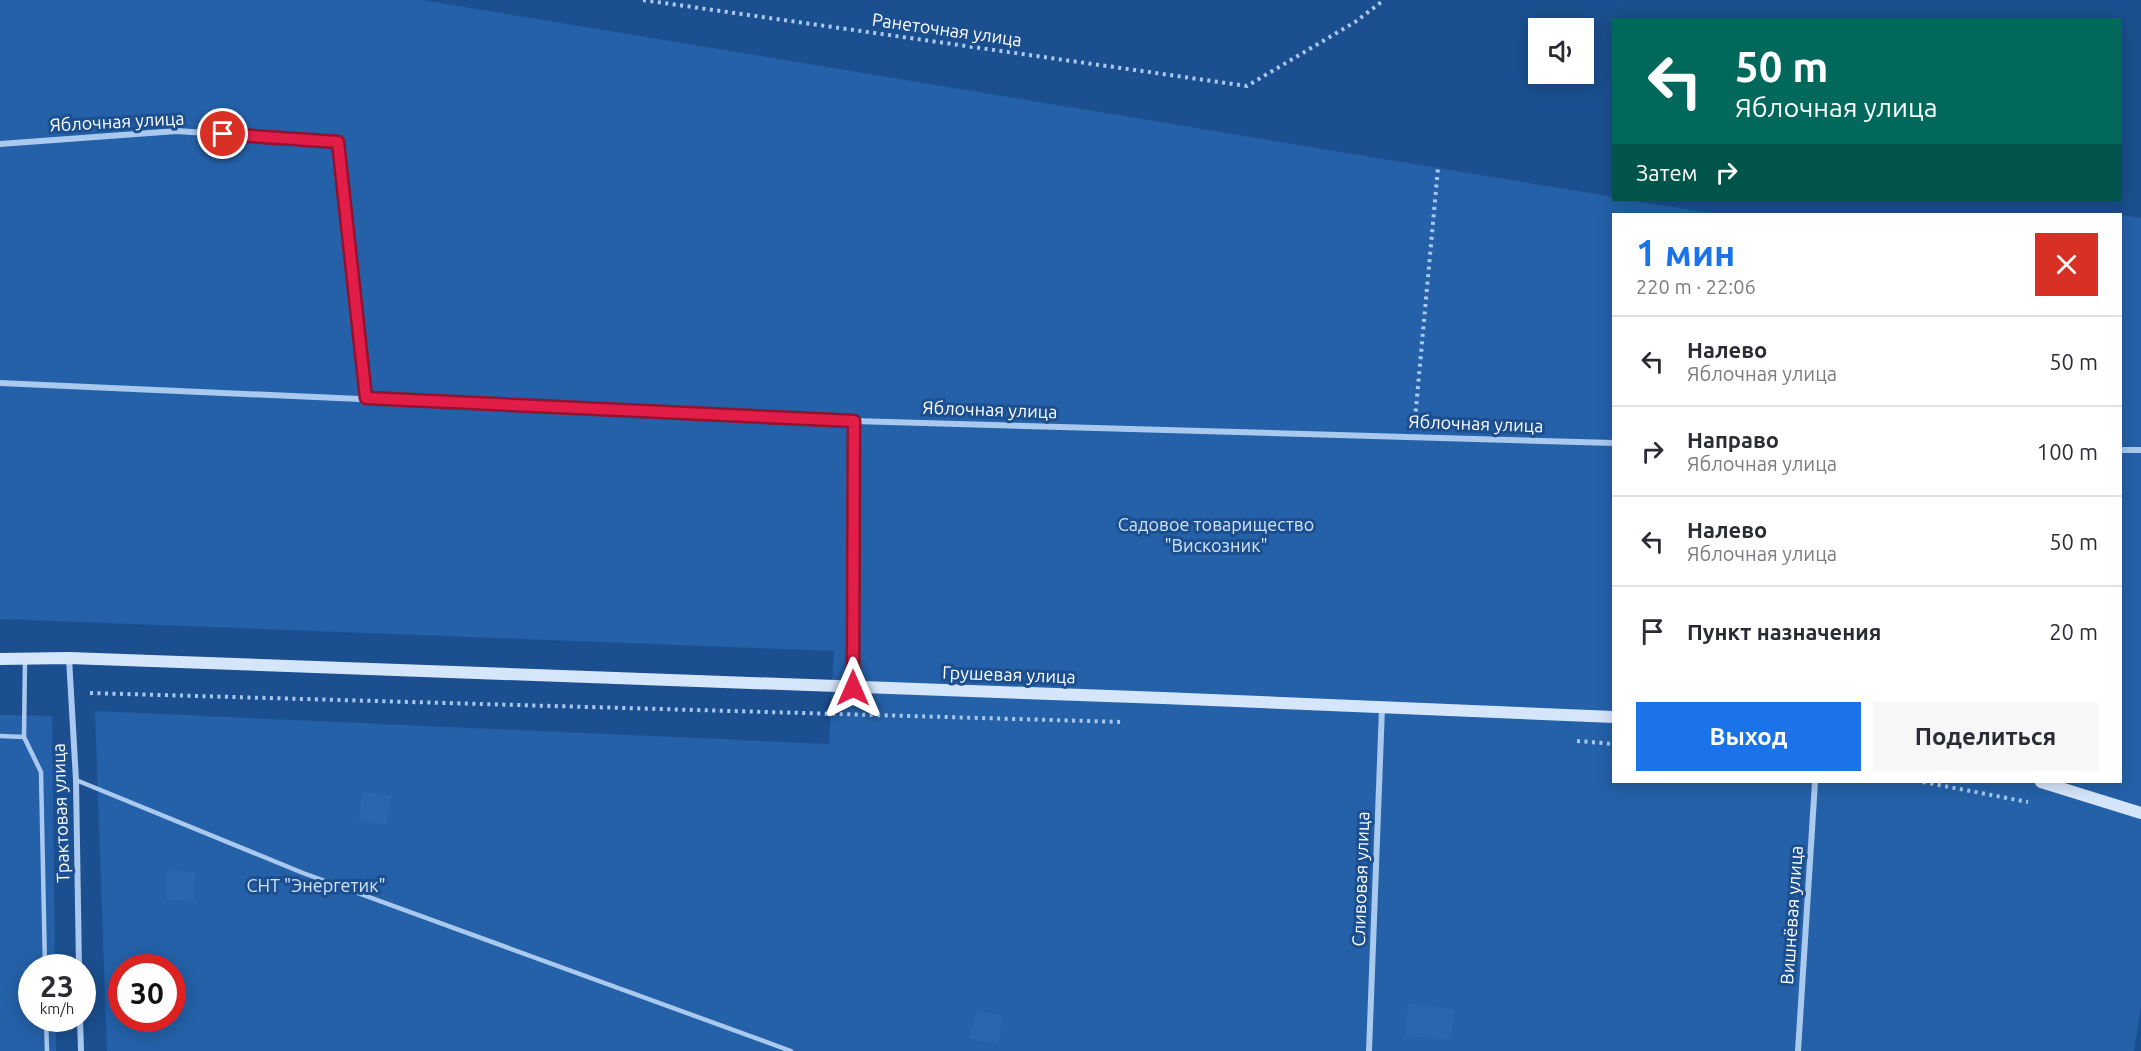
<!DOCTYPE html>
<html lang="ru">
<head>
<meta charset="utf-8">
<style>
	body { margin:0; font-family:Ubuntu,sans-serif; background:#f7f7f7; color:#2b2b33; height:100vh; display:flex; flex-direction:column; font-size:22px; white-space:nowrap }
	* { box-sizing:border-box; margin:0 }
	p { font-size:20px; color:#7c7c81 }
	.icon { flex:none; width:33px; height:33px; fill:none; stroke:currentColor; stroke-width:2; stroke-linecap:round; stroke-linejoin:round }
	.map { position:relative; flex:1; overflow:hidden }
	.drawer { position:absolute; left:1612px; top:213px; width:510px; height:570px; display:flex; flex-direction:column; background:#fff; border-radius:0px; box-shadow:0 3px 15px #0003 }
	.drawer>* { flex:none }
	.top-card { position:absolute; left:1612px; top:18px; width:510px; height:183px; border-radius:0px; box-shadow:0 3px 15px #0003; background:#00695c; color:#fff; overflow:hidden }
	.fabs { position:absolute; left:1528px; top:18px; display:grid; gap:12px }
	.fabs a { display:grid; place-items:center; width:66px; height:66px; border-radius:0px; background:#fff; box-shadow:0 3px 15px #0003; font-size:30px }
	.speed { position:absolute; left:18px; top:954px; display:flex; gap:12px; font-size:30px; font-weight:700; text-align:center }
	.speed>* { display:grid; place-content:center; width:78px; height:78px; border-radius:50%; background:#fff; box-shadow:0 3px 15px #0003; line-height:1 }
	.speed small { font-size:15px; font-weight:400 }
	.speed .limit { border:9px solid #d22; background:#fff; color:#111 }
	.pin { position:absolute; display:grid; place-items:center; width:51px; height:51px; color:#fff; margin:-26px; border:3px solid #fff; border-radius:50%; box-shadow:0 2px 6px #0007 }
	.me { position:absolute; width:66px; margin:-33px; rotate:0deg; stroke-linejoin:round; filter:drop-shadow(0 0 4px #0008) }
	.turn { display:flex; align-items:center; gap:21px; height:126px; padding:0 24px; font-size:27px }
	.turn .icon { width:78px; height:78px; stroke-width:2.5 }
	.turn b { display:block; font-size:42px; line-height:51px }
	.then { display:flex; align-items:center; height:57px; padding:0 24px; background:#0003; gap:12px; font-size:22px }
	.round { display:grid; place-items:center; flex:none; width:63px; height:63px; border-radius:0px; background:#f7f7f7 }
	.summary { display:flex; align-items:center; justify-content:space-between; height:102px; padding:0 24px }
	h1 { font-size:36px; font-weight:700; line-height:45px; color:#1a73e8 }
	.cta { display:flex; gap:12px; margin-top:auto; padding:12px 24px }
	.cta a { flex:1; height:69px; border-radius:0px; background:#1a73e8; color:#fff; font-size:24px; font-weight:700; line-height:69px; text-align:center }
	.cta a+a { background:#f7f7f7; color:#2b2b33 }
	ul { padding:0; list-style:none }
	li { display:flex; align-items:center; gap:18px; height:90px; padding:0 24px; border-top:2px solid #e1e1e2 }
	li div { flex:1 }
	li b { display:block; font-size:22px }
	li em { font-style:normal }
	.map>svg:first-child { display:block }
	.green { fill:#2461a8; fill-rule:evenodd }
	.building { fill:#2a66ad }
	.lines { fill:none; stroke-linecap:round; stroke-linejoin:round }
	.path { stroke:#a9c9ee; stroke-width:4; stroke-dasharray:3 4.5; stroke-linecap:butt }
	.lane { stroke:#a9c9ee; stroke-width:4.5 }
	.street { stroke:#a9c9ee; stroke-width:6 }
	.secondary { stroke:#d6e6fa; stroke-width:12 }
	.route-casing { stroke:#92132f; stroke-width:15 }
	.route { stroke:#e11d48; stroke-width:10 }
	.labels { text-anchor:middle; stroke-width:6; stroke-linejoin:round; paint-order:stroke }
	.street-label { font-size:18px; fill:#fff; stroke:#1b4f8f }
	.park-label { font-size:18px; fill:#cfe3fa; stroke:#1b4f8f }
</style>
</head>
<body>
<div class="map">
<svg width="2141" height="1051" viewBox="0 0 2141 1051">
	<rect width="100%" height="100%" fill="#1b4f8f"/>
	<path class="green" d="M0,0H422L1614,197V200H1628L1718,214H1614V782H2121V215L2141,218V1007L2134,1051H107L95,711L829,744L834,651L0,619ZM122,968H172V1018H122Z
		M0,715L52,716L55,967L32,968V1018L56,1019V1051H0Z"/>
	<path class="building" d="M363,791L391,796L387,825L358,820Z
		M167,870L196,872L194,901L165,899Z
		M1408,1004L1454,1009L1451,1040L1405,1036Z
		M976,1010L1004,1016L997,1045L969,1038Z"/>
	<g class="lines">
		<path class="path" d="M643,0L1247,86L1355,22L1384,0
			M1415,419L1438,168
			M90,693L1123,722
			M1577,741L1614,744
			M1923,782L2028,802"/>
		<path class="lane" d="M25,659L24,737L41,772L45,968
			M0,736L24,737
			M76,780L303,873L791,1051
			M46,1018L47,1051"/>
		<path class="street" d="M0,144L177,131L338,142L366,398
			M0,383L854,421L1614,443
			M2121,450H2141
			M69,658L76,780L79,968
			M853,688L854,421
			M80,1018L81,1051
			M1369,1051L1382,708
			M1798,1051L1815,782"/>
		<path class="secondary" d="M0,659L69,658L1163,698L1614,717
			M2041,782L2141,813"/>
	</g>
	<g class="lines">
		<defs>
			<path id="route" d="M223,134L338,142L366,398L854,421L853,688"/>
		</defs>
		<use href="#route" class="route-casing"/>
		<use href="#route" class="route"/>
	</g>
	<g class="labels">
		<g class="street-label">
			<text transform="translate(947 30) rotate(8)" y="6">Ранеточная улица</text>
			<text transform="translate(117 122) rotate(-3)" y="6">Яблочная улица</text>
			<text transform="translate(990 410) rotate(2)" y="6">Яблочная улица</text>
			<text transform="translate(1476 424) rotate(2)" y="6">Яблочная улица</text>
			<text transform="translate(1009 675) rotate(2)" y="6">Грушевая улица</text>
			<text transform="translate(61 813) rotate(-92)" y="6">Трактовая улица</text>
			<text transform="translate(1361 879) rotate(-88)" y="6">Сливовая улица</text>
			<text transform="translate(1792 915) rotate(-86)" y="6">Вишнёвая улица</text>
		</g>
		<g class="park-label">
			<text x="1216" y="531">Садовое товарищество<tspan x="1216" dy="21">"Вискозник"</tspan></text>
			<text x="316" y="892">СНТ "Энергетик"</text>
		</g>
	</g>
</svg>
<div class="fabs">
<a><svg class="icon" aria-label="sound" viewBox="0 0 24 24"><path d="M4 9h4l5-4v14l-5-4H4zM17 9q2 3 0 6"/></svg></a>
</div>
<div class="speed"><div>23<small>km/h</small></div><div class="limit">30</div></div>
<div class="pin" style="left:223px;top:134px;background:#d93025"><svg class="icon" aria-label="arrive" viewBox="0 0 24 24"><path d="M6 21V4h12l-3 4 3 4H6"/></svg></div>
<svg class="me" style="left:853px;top:688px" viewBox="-20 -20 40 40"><path d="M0-17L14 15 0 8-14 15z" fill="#e11d48" stroke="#fff" stroke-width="4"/></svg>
<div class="top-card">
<div class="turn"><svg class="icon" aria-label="left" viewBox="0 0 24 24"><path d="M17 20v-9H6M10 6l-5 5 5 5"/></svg><div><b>50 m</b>Яблочная улица</div></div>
<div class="then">Затем<svg class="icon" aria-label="right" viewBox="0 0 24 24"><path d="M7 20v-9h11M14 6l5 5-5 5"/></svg></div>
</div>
<section class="drawer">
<div class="summary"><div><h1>1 мин</h1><p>220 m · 22:06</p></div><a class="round" style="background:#d93025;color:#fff"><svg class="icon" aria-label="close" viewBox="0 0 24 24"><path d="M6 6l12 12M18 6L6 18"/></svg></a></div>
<ul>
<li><svg class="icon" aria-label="left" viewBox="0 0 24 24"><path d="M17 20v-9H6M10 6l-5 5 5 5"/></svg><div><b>Налево</b><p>Яблочная улица</p></div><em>50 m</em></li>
<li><svg class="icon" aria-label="right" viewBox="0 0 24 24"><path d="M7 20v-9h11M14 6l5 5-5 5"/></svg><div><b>Направо</b><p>Яблочная улица</p></div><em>100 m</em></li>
<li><svg class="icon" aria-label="left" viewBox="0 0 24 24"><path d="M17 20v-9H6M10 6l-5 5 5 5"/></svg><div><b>Налево</b><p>Яблочная улица</p></div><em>50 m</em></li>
<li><svg class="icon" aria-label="arrive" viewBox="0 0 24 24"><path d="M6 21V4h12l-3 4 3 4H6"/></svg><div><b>Пункт назначения</b></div><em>20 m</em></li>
</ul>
<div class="cta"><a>Выход</a><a>Поделиться</a></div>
</section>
</div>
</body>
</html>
